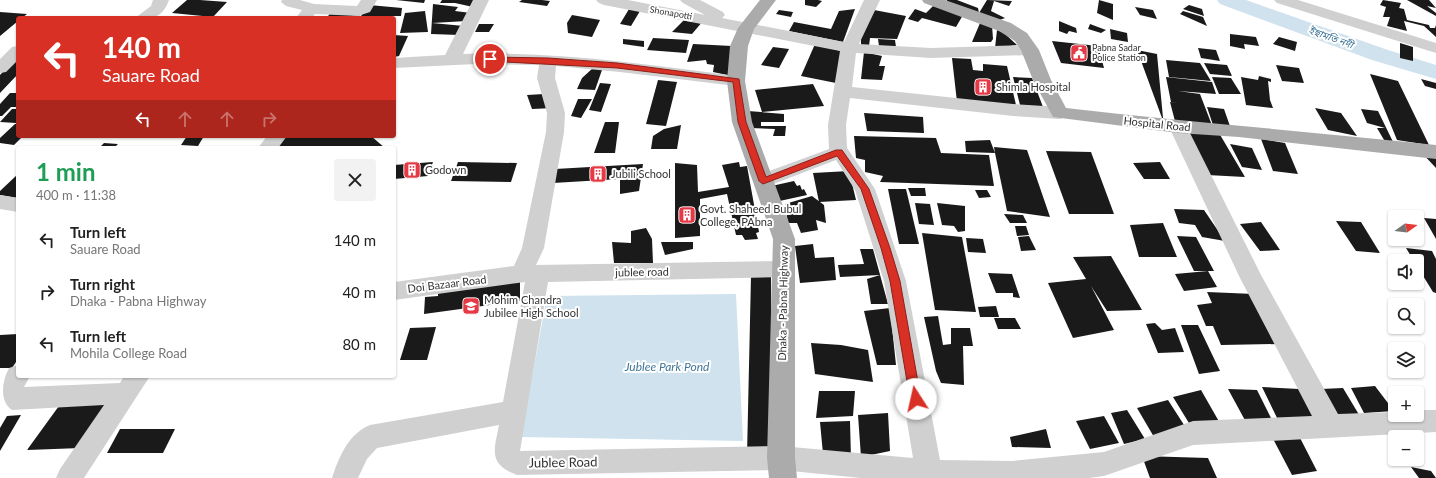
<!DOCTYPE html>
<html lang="en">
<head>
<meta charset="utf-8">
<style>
	body { margin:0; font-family:Lato,"Noto Sans Bengali",sans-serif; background:#f2f2f2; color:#222; height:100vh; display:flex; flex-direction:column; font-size:15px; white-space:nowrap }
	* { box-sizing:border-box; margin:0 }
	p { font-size:13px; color:#767676 }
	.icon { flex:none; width:22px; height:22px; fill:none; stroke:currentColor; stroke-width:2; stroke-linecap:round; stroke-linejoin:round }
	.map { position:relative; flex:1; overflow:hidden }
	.sheet { position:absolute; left:16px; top:146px; width:380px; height:232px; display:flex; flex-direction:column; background:#fff; border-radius:4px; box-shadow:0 1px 3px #0004 }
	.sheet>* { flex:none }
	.hud { position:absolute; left:16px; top:16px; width:380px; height:122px; border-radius:4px; box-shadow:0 1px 3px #0004; background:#d93025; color:#fff; overflow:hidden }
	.needle { width:26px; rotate:76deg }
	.buttons { position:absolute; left:1388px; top:210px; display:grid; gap:8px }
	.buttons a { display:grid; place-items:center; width:36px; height:36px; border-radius:4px; background:#fff; box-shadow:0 1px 3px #0004; font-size:20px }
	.pin { position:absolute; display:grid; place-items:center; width:34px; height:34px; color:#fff; margin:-17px; border:2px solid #fff; border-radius:50%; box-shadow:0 1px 4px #0007 }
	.me { position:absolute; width:44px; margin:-22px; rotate:350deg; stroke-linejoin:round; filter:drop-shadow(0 0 3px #0008) }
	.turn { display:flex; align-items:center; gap:14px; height:84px; padding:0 20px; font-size:18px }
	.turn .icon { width:52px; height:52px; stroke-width:2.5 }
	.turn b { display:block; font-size:28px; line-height:34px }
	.lanes { display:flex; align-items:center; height:38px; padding:0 20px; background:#0003; justify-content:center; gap:20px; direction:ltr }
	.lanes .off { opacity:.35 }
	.round { display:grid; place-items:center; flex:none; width:42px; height:42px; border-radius:4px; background:#f2f2f2 }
	.summary { display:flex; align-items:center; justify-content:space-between; height:68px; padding:0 20px }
	h1 { font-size:24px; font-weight:700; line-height:30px; color:#1e9e55 }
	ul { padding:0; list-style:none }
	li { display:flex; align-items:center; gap:12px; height:52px; padding:0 20px }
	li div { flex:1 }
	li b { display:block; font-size:15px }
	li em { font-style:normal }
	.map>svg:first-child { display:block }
	.water { fill:#cfe2ee }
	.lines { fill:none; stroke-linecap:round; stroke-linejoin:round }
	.river { fill:#cfe2ee; fill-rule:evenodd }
	.building { fill:#1a1a1a }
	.minor { fill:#d0d0d0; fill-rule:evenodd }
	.major { fill:#ababab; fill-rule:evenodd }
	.route { fill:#d93025; stroke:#8d1f18 }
	.labels { text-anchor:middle; stroke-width:4; stroke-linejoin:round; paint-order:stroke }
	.far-street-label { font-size:9px; fill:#333; stroke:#fff }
	.far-poi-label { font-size:9px; fill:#333; stroke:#fff; text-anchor:start }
	.far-water-label { font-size:10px; font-style:italic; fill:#3f7597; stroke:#fff }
	.poi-label { font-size:11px; fill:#333; stroke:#fff; text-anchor:start }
	.street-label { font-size:11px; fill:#333; stroke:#fff }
	.water-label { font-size:12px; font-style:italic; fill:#3f7597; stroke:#fff }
	.near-street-label { font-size:13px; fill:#333; stroke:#fff }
</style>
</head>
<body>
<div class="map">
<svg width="1436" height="478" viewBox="0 0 1436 478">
	<rect width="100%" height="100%" fill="#fff"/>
	<path class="water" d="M736,294L743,441L521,437L547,296Z"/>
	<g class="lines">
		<path class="river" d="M1217,0H1246L1388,50L1436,65V79L1372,60L1220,4Z"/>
	</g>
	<path class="building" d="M187,0H200L227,2L213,17L172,13Z
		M396,0H425L424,3Z
		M442,0H476L473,7L455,3H440Z
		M522,0H542L550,1L547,6L519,2Z
		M805,0H818L822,1L816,7L805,5Z
		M947,0H957L978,8L979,13L987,0L1012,1L1009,6L994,1L991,11L1005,18L997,21L946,3Z
		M1099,0L1113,4V20L1097,13Z
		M1383,0L1401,3L1399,8L1404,9L1407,20L1429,25L1430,28H1435L1436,25V37L1424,26L1404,21L1407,31L1387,26L1390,17H1383L1386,7L1380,5Z
		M1407,0H1429L1436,8L1427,6L1436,13V16Z
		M433,4L458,7L455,11L471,13L467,21L432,23L464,26L459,35L431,34Z
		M369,5L402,8L401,16H361Z
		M1189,5L1202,9L1204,16L1183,9Z
		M933,6L963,15L956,27L922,18L918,22L908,19L915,9L926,13Z
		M1135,7L1153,10L1157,19L1140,15Z
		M629,9L640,11L631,26L620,24Z
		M855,9L843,42L789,31L794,22L831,29L839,11Z
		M779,10L793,12L791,17L776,14Z
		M874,10L906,16L897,39L870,38L869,46H861V37Z
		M425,11L428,32L400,33L405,13Z
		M1183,11L1203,17L1207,26L1180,14Z
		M0,12L27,14L22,18H18V21L0,36Z
		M330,13L361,16V18H327Z
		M572,15L600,20L592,37L568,33L567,23Z
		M685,19L703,21L692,34L672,32Z
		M1059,21L1076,28L1077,33L1069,31L1067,34L1059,31Z
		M980,23L992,25L993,39L991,42H972Z
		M479,24H494L489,32H475Z
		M1090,24L1106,30L1101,33L1088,29Z
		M1110,29L1127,33L1128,42L1111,39Z
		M997,30L1004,33L1017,45L995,48Z
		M1230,34L1256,37L1259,46L1244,44L1245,49L1230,46Z
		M394,35L408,36L399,56L394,57Z
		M1279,37L1297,42L1295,51L1273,44Z
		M653,38L689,40L686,53L647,50Z
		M623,39L644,41V47L623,44Z
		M878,39L895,40L896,47L879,46Z
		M1052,41L1098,46L1104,68L1061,63Z
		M1400,43L1413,47V61L1400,58Z
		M693,44L732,46V76L713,72L714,65L707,64L706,60L687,62Z
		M815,44L841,51L836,83L801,76Z
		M773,47L789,49L779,68L761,65Z
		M1198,48L1216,50L1220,61L1201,58Z
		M1137,50L1157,54L1163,118H1162Z
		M864,52L882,56L879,66H885L882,80L861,79Z
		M18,56V74L0,93V75Z
		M952,58L971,59L973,70L983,71V64L1007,66L1016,105L957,102Z
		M1166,60L1200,63L1211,81L1169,77Z
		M1204,63L1227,65L1232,76L1210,74Z
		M1276,65L1299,68L1304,83L1282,81Z
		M593,68L602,70L595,90L577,89L582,78Z
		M1370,74L1398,81L1429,145L1397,140Z
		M1259,76L1271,79V82L1268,81L1270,100L1273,108L1246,105L1241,77L1258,80Z
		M1013,77L1032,78L1043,107L1020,105Z
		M1166,77L1212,82L1216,94L1178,91L1200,94L1213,128L1176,125L1170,102L1179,103L1171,102Z
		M1212,77L1231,78L1241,94H1219Z
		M1421,79L1436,83V89L1425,86Z
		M658,80L677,82L666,126L646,124Z
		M600,83L611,84L601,112L589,110Z
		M813,84L824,106L762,112L755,90Z
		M10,93H18V107H11L2,116H0V104Z
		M544,94L554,108L532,109L527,95Z
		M578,99H592L581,118L571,116Z
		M1207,107L1224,109L1231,129L1214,128Z
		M1315,108L1341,113L1357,136L1328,130Z
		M12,109H18V120L16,123L0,122Z
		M1361,109L1378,111L1395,146L1387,145L1377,128H1385L1367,123Z
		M748,111L784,114V122H761V126H786L785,136H773L775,129L750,128Z
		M864,113L923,117L924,133L867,131Z
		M605,122H619L615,153H594Z
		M15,124H18V136H23L14,145L0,143V138Z
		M681,125L677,149H651L653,136L664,129Z
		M1188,131L1219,133L1245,177L1207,175Z
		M187,136H204L198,146L181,145Z
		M283,136H371L385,148H272Z
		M854,136L936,138L941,153L989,155L994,186L880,182L883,176L865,172V160L856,158Z
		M1261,139L1285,143L1298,174L1273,171Z
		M990,140L995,153L994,147L1027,150L1050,217L1007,211L995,153L966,152L965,141Z
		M104,143L118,144L114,148H99Z
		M1230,144L1252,148L1262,170L1242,167Z
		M1046,151L1091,152L1114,214H1069Z
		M1421,152L1436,154V168Z
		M433,162L428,176L394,179V165Z
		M458,162L517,163L511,182L451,181Z
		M739,162L740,167L747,166L759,232L756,233L758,239L745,240L742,235H736L727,194L700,199V236L675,238V163L697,165L698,192L729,187L722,165Z
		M1160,162L1170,179H1144L1133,163Z
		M643,164L639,191L620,194V179L553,183L555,169Z
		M849,171L856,200L819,202L813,173Z
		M18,174V198L0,195V191Z
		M794,181L797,186L800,185L802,190L804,189L807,195L775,202L767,187Z
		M908,188H925L926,196H911Z
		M888,189H906L919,244H899Z
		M975,190H987L991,197L979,198Z
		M812,196L824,205L826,223L816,220L818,230L801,233L797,223H788L785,204Z
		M915,203L930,204L934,225L919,224Z
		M937,203L965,206V231L958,232L954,226L942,225Z
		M1174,209L1204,210L1225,241L1202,237L1195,225L1179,223Z
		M1004,214L1023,215L1027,223H1010Z
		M1424,218L1436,219V239Z
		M1336,221L1361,222L1380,253L1356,251Z
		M1261,222L1280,250L1260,251L1240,224Z
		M1163,223L1177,257H1139L1130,225Z
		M1015,226H1026L1029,235L1017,236Z
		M646,228L652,239L653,263H614L612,242L631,243V231Z
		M922,233L962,237L976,312L935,310Z
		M1029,236L1036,250L1021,251L1018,237Z
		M1177,236L1196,237L1214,271H1208L1217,287L1184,291L1175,274L1208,271H1194Z
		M966,238L983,239L986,253L968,252Z
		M661,242H693V249L665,255Z
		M813,244L815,258L834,257L836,280L800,283L795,246Z
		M1406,248L1432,251L1436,259V293L1433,292L1417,266V261H1414Z
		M860,249H873L888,304H871L867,279L880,275L840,277L838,265L864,264Z
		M1111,256L1142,310L1107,311L1091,286L1114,330L1073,338L1048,283L1086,279L1073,257Z
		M988,273L1012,274L1020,298L1013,297V293H996Z
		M751,276L771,277L772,456L747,455Z
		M520,282V301L424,314L425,297L438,296V288Z
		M1207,292L1254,294L1279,344L1221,345L1213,326H1206L1197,305L1212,303Z
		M996,306L999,317H980L978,307Z
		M890,308L896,365H877L864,311Z
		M938,316L943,345L951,344V328H970L973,346H963L964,385L941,383L936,371L924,317Z
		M994,318H1015L1021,329H998Z
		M1155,323L1162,330L1175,328L1184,352L1158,353L1146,324Z
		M1181,325H1198L1220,371L1199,374Z
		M436,327L427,360H400L410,328Z
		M18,334V359L12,368H0V335Z
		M811,343L841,345L868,350L873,382L815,374Z
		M1375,386L1394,411L1364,413L1351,388Z
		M1262,387L1299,389L1315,421L1279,422Z
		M1343,388L1361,418L1337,417L1321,389Z
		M1228,389L1257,390L1273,422L1247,424Z
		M1201,390L1221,425L1192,428L1173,397Z
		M819,391H855L853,416L816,418Z
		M64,399H111L81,448L27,450Z
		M1168,400L1186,428L1154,437L1137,408Z
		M1127,410L1145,439L1124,444L1111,413Z
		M888,413L890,451L861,457L858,415Z
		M21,415L0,451V428L7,416Z
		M1104,416L1119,443L1090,449L1076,421Z
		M850,421L851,459L823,454L820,422Z
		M120,429H175L163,453H107Z
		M1046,429L1051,448L1012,447L1010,437Z
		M1298,434L1317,471L1292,475L1271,435Z
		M1142,456L1208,458L1217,478H1150Z
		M1411,467L1431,471L1436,478H1419Z"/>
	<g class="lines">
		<path class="minor" d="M153,0H169C162,19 153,18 135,18L151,6Z
			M282,0H300L314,4L357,6L361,0H377L370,12L358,16L315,14L312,18H296L302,10L286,6L281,2Z
			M473,0H489L463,54C554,51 645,64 736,76L742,77L745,81L742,85L736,86L620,72L556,66L555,78L565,113L564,132L544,248L536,265L784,261L792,263L795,269L792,275L784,277L548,282L520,451L781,446L913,458L884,281L855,190L836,160L763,188L756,186L753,181L756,176L829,149L828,125L840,51L604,5L599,3L596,0H628L705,15L683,3L680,0H700L723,12L725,15L722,18L844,42L864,0H880L859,44L931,48L1030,45L1036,46L1038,50L1036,54L1030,55L931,58L856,53L852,87L1013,104L1060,107L1066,109L1069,113L1066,117L1060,119L1013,116L850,98L846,125L847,148L875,189L906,281L940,460L1012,461L1104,452L1193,421L1312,416L1240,278L1169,127L1171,123L1178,121L1185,123L1261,275L1338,414L1395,412V415H1417V410H1436V432L1193,445L1104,476L1089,478H861L781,470L517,475C488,464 494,451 499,425L377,448L367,459L358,478H332C339,457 348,434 370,425L503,402L525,282L394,300V282L514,266L522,248L546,132L547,113L537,78L539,65L476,64L394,68V58L445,55Z
			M1274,0H1298L1436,43V53L1277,3Z
			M18,46V60L6,72L0,73V59L12,47Z
			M267,136H287L278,148H258Z
			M0,195L18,198V212L0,209Z
			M18,365V376H30L24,387L120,383L124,376H150L84,478H56L60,469L104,405L12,410C0,402 1,383 9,368Z"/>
		<path class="major" d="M760,0H776L754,29L748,46L745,81L752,122L795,239V458L797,478H769L767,458L773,239L732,122L727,81L730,46L738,28Z
			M922,0H945L1011,23L1027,33L1039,50L1051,80L1066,108C1189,122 1313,132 1436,145V159L1239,137L1178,133L1053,117L1033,80L1021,50L1015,41L999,31L924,3Z"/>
	</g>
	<path class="route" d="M490,57L548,58L617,63L739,79L746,122L766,177L836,150H842L869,189L890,248L900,281L921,399L920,402L916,403L912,402L910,399L890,281L881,248L861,189L837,156L763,184L759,181L738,122L733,82L617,68L487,61V58Z"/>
	<defs>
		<symbol id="civic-square" viewBox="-11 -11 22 22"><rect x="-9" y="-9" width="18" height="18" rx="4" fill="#e63946" stroke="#fff"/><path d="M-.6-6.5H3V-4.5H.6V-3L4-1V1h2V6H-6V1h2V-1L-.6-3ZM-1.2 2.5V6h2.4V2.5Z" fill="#fff"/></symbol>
		<symbol id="building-square" viewBox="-11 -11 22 22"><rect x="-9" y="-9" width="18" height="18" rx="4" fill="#e63946" stroke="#fff"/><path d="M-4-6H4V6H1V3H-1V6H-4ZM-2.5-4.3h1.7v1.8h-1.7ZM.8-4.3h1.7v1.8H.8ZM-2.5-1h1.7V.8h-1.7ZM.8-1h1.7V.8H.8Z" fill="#fff"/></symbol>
		<symbol id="school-square" viewBox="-11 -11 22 22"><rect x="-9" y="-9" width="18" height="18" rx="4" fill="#e63946" stroke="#fff"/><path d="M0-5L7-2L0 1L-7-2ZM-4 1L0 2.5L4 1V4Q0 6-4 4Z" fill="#fff"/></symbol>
	</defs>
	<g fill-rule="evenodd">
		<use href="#civic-square" x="1069" y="43" width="20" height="20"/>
		<use href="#building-square" x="973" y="77" width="20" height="20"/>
		<use href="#building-square" x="402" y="160" width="20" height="20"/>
		<use href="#building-square" x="588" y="164" width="20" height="20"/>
		<use href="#building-square" x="677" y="205" width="20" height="20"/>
		<use href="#school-square" x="461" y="296" width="20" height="20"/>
	</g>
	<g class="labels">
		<g class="far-street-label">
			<text transform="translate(671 13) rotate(10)" y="3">Shonapotti</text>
		</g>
		<g class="far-poi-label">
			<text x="1092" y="51">Pabna Sadar<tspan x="1092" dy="10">Police Station</tspan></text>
		</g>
		<g class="far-water-label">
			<text transform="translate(1331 37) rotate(20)" y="4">ইছামতি নদী</text>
		</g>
		<g class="poi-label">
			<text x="996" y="91">Shimla Hospital</text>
			<text x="425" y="174">Godown</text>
			<text x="611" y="178">Jubili School</text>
			<text x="700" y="213">Govt. Shaheed Bubul<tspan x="700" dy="13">College, PAbna</tspan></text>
			<text x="484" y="304">Mohim Chandra<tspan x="484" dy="13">Jubilee High School</tspan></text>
		</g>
		<g class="street-label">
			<text transform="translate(1157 124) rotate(6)" y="4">Hospital Road</text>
			<text transform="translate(642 272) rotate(-1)" y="4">jublee road</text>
			<text transform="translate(447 284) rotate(-7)" y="4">Doi Bazaar Road</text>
			<text transform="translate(783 303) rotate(-89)" y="4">Dhaka - Pabna Highway</text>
		</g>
		<g class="water-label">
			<text x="667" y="371">Jublee Park Pond</text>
		</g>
		<g class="near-street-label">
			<text transform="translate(563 462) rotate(-1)" y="5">Jublee Road</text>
		</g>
	</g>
</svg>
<div class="buttons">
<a><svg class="needle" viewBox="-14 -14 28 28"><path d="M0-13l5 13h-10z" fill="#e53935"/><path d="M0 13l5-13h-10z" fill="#767676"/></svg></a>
<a><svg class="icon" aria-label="sound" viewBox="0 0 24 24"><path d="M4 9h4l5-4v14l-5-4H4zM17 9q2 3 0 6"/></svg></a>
<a><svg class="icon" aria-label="search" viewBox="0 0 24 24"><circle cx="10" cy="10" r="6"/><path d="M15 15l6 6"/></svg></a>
<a><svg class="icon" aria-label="layers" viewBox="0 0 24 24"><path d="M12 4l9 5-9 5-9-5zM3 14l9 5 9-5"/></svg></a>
<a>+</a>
<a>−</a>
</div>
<div class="pin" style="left:490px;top:59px;background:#d93025"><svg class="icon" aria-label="arrive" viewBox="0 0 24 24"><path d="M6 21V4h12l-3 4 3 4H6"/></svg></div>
<svg class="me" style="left:916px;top:399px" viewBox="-20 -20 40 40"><circle r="19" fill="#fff"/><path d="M0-13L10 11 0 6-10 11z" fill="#d93025"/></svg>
<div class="hud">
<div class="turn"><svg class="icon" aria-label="left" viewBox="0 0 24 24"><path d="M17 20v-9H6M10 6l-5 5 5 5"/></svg><div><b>140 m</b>Sauare Road</div></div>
<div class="lanes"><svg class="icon" aria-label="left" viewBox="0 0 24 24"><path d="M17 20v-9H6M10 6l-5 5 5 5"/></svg><svg class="icon off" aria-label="ahead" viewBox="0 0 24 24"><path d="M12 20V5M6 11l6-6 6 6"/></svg><svg class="icon off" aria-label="ahead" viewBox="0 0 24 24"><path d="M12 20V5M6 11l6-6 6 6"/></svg><svg class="icon off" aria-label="right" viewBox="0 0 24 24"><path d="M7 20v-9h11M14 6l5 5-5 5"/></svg></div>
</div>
<section class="sheet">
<div class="summary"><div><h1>1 min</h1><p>400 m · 11:38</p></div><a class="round"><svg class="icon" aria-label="close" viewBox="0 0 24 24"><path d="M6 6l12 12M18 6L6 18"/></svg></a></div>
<ul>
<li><svg class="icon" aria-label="left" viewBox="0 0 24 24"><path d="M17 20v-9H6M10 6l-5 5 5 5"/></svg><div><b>Turn left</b><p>Sauare Road</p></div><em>140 m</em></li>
<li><svg class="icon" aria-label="right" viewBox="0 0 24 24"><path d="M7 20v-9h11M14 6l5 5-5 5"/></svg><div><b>Turn right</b><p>Dhaka - Pabna Highway</p></div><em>40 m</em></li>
<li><svg class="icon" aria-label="left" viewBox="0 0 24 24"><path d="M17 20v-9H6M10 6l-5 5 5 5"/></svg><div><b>Turn left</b><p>Mohila College Road</p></div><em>80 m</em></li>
</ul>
</section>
</div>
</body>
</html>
